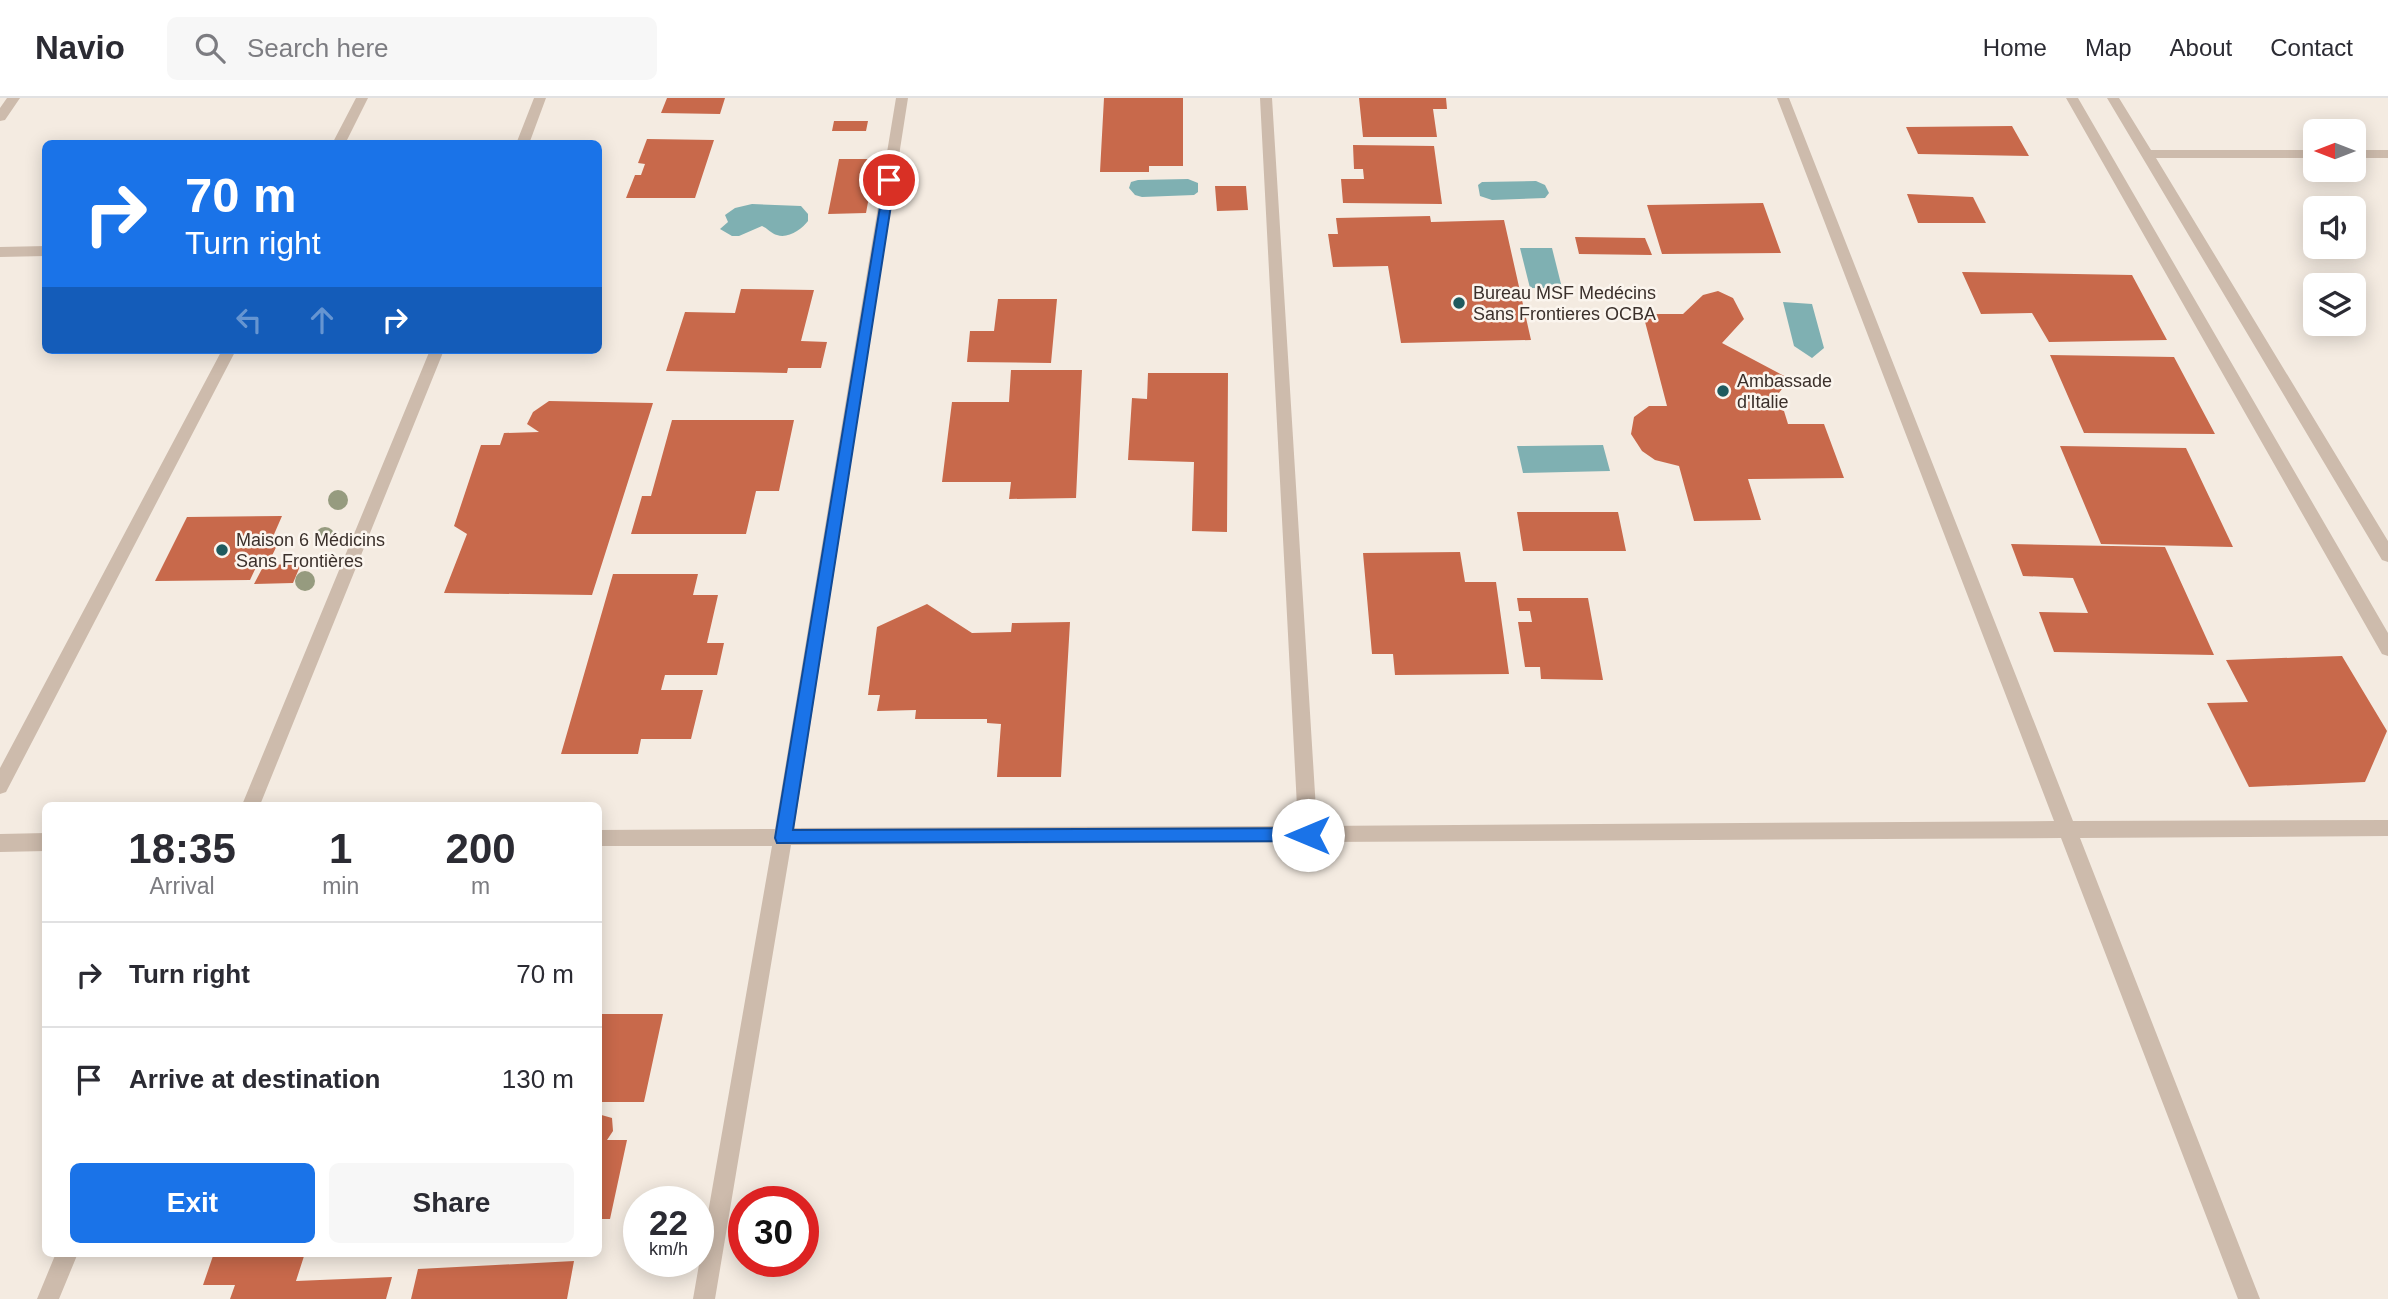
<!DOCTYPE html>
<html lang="en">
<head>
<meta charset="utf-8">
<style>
	body { margin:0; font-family:Arial,sans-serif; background:#f7f7f7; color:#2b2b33; height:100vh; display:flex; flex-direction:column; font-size:26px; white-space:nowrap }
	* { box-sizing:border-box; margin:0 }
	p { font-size:23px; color:#7c7c81 }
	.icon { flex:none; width:38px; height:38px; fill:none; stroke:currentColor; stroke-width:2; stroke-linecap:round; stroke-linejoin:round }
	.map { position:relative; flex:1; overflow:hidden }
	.sheet { position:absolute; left:42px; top:704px; width:560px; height:455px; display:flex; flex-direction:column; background:#fff; border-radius:10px; box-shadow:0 4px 18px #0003 }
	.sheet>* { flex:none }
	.hud { position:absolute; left:42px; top:42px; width:560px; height:214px; border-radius:10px; box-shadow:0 4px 18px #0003; background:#1a73e8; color:#fff; overflow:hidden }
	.needle { width:46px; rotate:270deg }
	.fabs { position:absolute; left:2303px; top:21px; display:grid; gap:14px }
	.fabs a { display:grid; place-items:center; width:63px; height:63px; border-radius:10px; background:#fff; box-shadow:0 4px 18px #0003; font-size:35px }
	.speed { position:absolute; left:623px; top:1088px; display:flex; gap:14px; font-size:35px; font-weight:700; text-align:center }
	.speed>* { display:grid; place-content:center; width:91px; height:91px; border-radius:50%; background:#fff; box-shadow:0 4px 18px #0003; line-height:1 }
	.speed small { font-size:18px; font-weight:400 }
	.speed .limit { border:10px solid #d22; background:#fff; color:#111 }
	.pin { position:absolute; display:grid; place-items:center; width:60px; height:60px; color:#fff; margin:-30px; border:4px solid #fff; border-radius:50%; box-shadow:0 2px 7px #0007 }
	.me { position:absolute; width:77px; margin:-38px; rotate:270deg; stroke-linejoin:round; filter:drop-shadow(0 0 5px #0008) }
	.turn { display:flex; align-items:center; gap:24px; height:147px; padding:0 28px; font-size:32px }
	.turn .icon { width:91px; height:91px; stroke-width:2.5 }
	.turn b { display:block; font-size:49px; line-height:60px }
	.lanes { display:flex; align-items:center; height:66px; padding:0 28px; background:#0003; justify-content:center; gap:35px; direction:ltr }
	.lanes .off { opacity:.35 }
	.eta { display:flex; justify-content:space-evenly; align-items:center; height:119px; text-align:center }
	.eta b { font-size:42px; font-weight:600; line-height:49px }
	.primary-button { display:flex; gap:14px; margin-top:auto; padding:14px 28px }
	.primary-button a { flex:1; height:80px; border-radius:10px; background:#1a73e8; color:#fff; font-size:28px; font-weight:600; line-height:80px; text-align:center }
	.primary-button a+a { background:#f7f7f7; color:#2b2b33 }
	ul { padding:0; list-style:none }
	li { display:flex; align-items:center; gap:21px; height:105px; padding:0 28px; border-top:2px solid #e1e1e2 }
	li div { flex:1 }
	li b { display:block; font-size:26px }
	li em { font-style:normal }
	header { display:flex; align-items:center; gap:42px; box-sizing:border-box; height:98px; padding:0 35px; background:#fff; border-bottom:2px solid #e1e1e2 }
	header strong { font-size:33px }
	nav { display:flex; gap:38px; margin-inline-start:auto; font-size:24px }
	.search { width:490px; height:63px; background:#f7f7f7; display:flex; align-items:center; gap:18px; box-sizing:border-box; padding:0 24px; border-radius:10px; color:#7c7c81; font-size:26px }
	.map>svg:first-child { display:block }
	.water { fill:#7fb0b2 }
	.building { fill:#c8694b }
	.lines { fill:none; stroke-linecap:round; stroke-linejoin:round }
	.street { fill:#cdbbac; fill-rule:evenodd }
	.tree { fill:#969b7f }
	.route { fill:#1a73e8; stroke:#114b97; stroke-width:2 }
	.poi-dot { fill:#1f5a5e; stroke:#fbf5ee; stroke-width:2.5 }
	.labels { text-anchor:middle; stroke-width:5; stroke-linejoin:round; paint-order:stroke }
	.poi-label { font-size:18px; fill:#3b302b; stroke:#fbf5ee; text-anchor:start }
</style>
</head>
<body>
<header>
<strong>Navio</strong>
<div class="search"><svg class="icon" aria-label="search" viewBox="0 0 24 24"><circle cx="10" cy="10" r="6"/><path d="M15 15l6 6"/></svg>Search here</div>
<nav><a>Home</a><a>Map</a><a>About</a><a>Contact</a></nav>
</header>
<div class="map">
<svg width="2388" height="1201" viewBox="0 0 2388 1201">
	<rect width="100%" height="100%" fill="#f4ebe1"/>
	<path class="water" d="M1188,81L1198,85V94L1194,97L1142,99L1135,97L1129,90L1131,84L1138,82Z
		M1536,83L1545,87L1549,95L1545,100L1492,102L1480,98L1478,87L1482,84Z
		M752,106L801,108L808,116V123C802,131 788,141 777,137C772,136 767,130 762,128L739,138H732L720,131L728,124L725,117L735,110Z
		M1520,150H1552L1562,190H1530Z
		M1783,204L1812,206L1824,250L1812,260L1794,248Z
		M1603,347L1610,373L1523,375L1517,348Z"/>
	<path class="building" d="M667,0H725L720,16L661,15Z
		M1104,0H1183V68H1149V74H1100Z
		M1359,0H1446L1447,11H1433L1437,39H1363Z
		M834,23H868L866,33H832Z
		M2012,28L2029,58L1918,56L1906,29Z
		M647,41L714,42L695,100H626L635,77H641L645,66L638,65Z
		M1353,47L1434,48L1442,106L1343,105L1341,81H1364L1363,71H1354Z
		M839,61H876L866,115L828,116Z
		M1215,88H1246L1248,112L1217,113Z
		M1907,96L1973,99L1986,125H1918Z
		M1763,105L1781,155L1662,156L1647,107Z
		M1430,118L1431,124L1504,122L1531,242L1401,245L1388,168L1333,169L1328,136H1338L1336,120Z
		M1575,139L1645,140L1652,157L1579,156Z
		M1962,174L2132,177L2167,242L2049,244L2032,215L1981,216Z
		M741,191L814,192L801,243L827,244L821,270H788L787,275L666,273L685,214L735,215Z
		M1718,193L1733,200L1744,221L1722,245L1790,281L1770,306L1784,313L1788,326H1824L1844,380L1748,381L1761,422L1694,423L1679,368L1655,362L1642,353L1631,336L1634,319L1649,308H1667L1643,216H1683L1703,197Z
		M998,201H1057L1051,265L967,264L970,233H994Z
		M2050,257L2174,259L2215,336L2084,335Z
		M1011,272H1082L1076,400L1009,401L1011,384H942L952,304H1009Z
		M1148,275H1228L1227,434L1192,433L1194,364L1128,362L1132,300L1147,301Z
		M549,303L653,305L592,497L444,495L467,436L454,428L481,347H500L504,335L539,334L527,326L533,314Z
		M672,322H794L779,393H756L746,436H631L642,398H651Z
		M2060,348L2186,350L2233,449L2101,446Z
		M1517,414H1618L1626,453H1523Z
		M282,418L272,441H280L269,464L258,465L250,482L155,483L187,419Z
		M2011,446L2165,449L2214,557L2054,554L2039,514L2088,515L2073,480L2023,478Z
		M1460,454L1465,484H1496L1509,576L1395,577L1393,556H1372L1363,455Z
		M301,466L293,485L254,486L264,467Z
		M613,476H698L693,497H718L707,545H724L717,577H665L661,592H703L691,641H641L638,656H561Z
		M1517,500H1588L1603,582L1541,581L1540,569H1525L1518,524H1532L1530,513H1519Z
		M927,506L972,535L1011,534L1012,525L1070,524L1061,679H997L1001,626L987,625V621H915L916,612L877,613L880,597H868L877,529Z
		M2342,558L2387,633L2365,684L2249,689L2207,605L2248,604L2226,562Z
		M598,916H663L644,1004H598Z
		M598,1016L612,1020L613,1033L607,1042H627L610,1121H598Z
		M214,1155H305L296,1183L392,1179L386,1201H230L235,1187H203Z
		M574,1163L567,1201H411L418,1171Z"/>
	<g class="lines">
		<path class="street" d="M7,0H20L5,22L0,23V10Z
			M356,0H368L345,46H332Z
			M534,0H546L529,46H516Z
			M896,0H908L794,730L1298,728L1260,0H1272L1317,728L2054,723L1777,0H1789L2073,723L2388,722V738L2080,740L2260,1201H2238L2061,740L791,747L715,1201H693L772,748H598V732L775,731Z
			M2066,0H2078L2388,535V558L2382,556Z
			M2107,0H2119L2151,52H2315V60H2156L2388,443V464L2382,462Z
			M2354,52H2388V60H2354Z
			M46,148V158L0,159V149Z
			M222,252H236L6,694L0,696V670Z
			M430,252H444L260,707H242Z
			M46,735V753L0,754V736Z
			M56,1155H78L59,1201H37Z"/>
	</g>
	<g class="tree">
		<circle cx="338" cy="402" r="10"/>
		<circle cx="325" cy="439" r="10"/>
		<circle cx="305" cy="483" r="10"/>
	</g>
	<path class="route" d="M885,79L895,82L793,732L1308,730L1314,732L1317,737L1314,743L777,745L775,740Z"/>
	<g class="poi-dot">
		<circle cx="1459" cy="205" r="7"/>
		<circle cx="1723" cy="293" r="7"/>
		<circle cx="222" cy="452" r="7"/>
	</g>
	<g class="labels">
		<g class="poi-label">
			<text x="1473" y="201">Bureau MSF Medécins<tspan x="1473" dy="21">Sans Frontieres OCBA</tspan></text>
			<text x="1737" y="289">Ambassade<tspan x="1737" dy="21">d'Italie</tspan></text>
			<text x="236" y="448">Maison 6 Médicins<tspan x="236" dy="21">Sans Frontières</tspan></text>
		</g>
	</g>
</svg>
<div class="fabs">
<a><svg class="needle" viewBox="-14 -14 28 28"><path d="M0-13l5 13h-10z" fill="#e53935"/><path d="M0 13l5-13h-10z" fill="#7c7c81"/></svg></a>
<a><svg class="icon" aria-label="sound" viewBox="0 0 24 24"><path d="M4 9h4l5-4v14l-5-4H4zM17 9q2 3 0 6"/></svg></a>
<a><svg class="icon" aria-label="layers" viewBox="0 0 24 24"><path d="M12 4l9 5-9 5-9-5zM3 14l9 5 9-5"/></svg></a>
</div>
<div class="speed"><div>22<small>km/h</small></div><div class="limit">30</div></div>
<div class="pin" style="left:889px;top:82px;background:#d93025"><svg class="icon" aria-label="arrive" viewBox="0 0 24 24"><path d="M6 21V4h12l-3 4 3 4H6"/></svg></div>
<svg class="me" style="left:1308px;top:737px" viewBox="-20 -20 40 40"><circle r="19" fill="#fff"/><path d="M0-13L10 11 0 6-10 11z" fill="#1a73e8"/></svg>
<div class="hud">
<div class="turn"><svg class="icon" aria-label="right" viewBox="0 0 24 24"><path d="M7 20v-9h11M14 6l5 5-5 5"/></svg><div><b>70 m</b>Turn right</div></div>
<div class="lanes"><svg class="icon off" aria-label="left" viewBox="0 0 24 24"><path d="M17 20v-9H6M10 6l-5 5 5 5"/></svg><svg class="icon off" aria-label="ahead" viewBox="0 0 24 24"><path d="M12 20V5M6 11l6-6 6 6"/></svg><svg class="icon" aria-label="right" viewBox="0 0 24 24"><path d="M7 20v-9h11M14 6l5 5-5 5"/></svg></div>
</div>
<section class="sheet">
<div class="eta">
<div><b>18:35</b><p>Arrival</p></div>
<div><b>1</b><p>min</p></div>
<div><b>200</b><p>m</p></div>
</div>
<ul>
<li><svg class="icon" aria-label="right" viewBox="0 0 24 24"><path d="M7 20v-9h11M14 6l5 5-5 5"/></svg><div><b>Turn right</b></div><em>70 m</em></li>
<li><svg class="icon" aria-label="arrive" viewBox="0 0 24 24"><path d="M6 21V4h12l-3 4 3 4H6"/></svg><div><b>Arrive at destination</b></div><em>130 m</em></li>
</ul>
<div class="primary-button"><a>Exit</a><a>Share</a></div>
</section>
</div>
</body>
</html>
